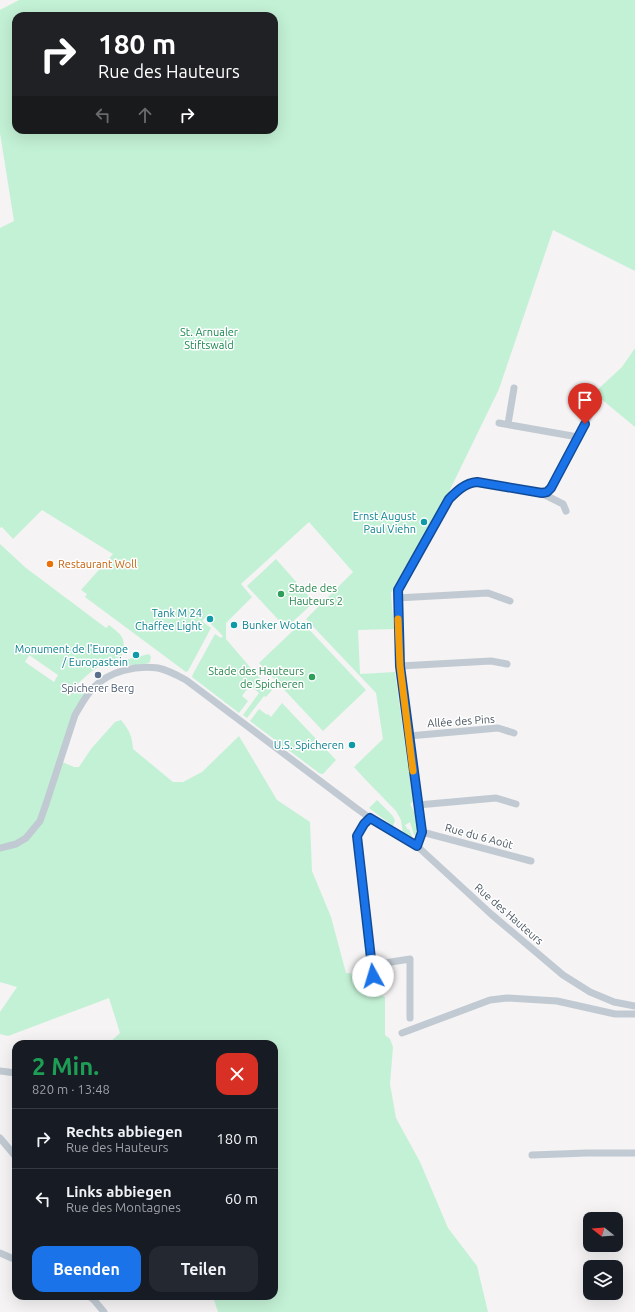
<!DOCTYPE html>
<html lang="de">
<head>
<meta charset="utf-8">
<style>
	body { margin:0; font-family:Ubuntu,sans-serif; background:#242831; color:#f1f3f6; height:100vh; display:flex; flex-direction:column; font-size:15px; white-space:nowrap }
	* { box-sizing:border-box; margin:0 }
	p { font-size:13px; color:#9ea1a6 }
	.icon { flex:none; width:22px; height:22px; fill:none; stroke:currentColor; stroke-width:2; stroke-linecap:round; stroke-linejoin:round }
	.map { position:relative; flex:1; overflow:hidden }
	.panel { position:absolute; left:12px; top:1040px; width:266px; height:260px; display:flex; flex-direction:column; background:#171b24; border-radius:12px; box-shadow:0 4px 16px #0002 }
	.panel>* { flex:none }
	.banner { position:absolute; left:12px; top:12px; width:266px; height:122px; border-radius:12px; box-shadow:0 4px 16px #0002; background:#202124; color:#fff; overflow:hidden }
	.needle { width:26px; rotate:287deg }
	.fabs { position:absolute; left:583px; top:1212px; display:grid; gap:8px }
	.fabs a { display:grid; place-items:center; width:40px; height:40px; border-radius:8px; background:#171b24; box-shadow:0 4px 16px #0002; font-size:20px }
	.pin { position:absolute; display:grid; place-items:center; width:34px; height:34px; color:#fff; margin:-41px -17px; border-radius:50% 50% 50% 0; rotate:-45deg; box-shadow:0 0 4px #0007 }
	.pin .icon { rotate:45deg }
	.me { position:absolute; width:44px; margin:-22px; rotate:354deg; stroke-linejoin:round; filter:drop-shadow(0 0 3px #0008) }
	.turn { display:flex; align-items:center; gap:14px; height:84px; padding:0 20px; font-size:18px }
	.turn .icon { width:52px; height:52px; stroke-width:2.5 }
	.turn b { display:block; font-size:28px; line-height:34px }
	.lanes { display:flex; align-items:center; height:38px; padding:0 20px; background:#0003; justify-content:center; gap:20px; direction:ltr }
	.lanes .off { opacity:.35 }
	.round { display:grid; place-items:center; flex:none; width:42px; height:42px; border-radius:12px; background:#242831 }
	.head { display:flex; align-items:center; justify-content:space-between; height:68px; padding:0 20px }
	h1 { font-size:24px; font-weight:700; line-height:30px; color:#1e9e55 }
	.primary-button { display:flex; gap:8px; margin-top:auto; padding:8px 20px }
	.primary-button a { flex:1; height:46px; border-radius:12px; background:#1a73e8; color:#fff; font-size:16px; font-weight:700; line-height:46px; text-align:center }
	.primary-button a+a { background:#242831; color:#f1f3f6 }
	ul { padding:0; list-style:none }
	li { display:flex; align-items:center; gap:12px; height:60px; padding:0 20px; border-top:1px solid #363941 }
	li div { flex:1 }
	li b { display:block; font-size:15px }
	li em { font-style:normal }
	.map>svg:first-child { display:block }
	.green { fill:#c3f1d5; fill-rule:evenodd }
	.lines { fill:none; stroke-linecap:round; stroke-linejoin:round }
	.minor { stroke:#c1cad2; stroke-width:7 }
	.route-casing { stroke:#114b97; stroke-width:10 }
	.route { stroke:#1a73e8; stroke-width:7 }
	.slow { stroke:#f59e0b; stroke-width:7 }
	.culture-dot { fill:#0f9aa8; stroke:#fff; stroke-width:1.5 }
	.food-dot { fill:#e8710a; stroke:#fff; stroke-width:1.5 }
	.leisure-dot { fill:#2e9e5b; stroke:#fff; stroke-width:1.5 }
	.service-dot { fill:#5c6f8a; stroke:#fff; stroke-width:1.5 }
	.labels { text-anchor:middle; stroke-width:3; stroke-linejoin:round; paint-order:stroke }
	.park-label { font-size:11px; fill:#17864f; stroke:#fff }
	.culture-label { font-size:11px; fill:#0d838f; stroke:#fff; text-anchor:end }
	.food-label { font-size:11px; fill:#c56008; stroke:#fff; text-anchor:start }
	.leisure-label { font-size:11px; fill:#27864d; stroke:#fff; text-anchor:start }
	.service-label { font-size:11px; fill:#4e5e75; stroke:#fff }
	.street-label { font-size:11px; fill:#4a5661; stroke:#fff }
</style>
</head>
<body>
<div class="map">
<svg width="635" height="1312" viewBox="0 0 635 1312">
	<rect width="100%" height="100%" fill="#f5f3f3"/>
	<path class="green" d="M19,0H635V271L553,230L499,389L443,504L397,581L391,593L394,629L358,630L360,674L395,672L413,802L410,804L416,815L418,836L414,835L410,822L405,825L408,830L409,829L413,838L403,833L401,820L396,811L363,777L354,767L383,739L376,693L306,619L353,572L309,522L241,584L252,597L226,623V639L255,673L272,690L266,697L264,696L247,718L243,715L259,693L250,685L242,696L248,701L239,713L192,677L193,674L215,634L221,638L223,636L205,618L202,621L211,628L188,671L186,672L85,597L87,594L81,590L113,554L42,510L13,539L2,527L0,528V228L14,221L0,133V10ZM16,16H274V130H16Z
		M635,348V427L594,393L622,367Z
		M0,544L26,568L106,628L109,625C123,636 127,639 121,657C102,661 88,674 74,687L89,693L81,704L60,761L74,767H79L91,749L115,722L121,720C129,730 132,735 133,749L173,782H183L202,772L239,736L277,800L310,822L312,871L331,917L346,973L360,974L364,986L385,997V1035L390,1039L393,1047L390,1084L396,1118L420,1162L448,1228L477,1266L488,1312H218L214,1300L209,1296H274V1044H108L120,1033L109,998L8,1036L0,1034V1012L17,987L0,982ZM29,655L58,675L54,682L25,662Z
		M276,559L314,602L286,628L247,586Z
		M302,622L366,690L323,731L259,663Z
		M149,654L151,657L150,662C144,665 131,667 125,663V660Z
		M282,703L336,760L323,774H321L319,773L250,721L259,709L267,715L268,714L271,717Z
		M377,800L392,815L395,820L393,826L369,808Z"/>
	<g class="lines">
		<path class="minor" d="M499,423L578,437
			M508,424L514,388
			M541,493L563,504L566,511
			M397,598L488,593L510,601
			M400,666L491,661L507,664
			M409,736L498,728L514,733
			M418,805L496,798L516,804
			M370,818L364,824L357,836L374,986
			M422,832L531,861
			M417,846L422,832L400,666L398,590L449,499L463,487L471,482H477L541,493L547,492L551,488L591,412V399
			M0,848L16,844L26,838L40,821L46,804L75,715C81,705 86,695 94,687C110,671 136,665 158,668C168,670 177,675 186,680L356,808L377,823L417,846L491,914L563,975L590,992L614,1002L635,1006
			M372,965L410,959V1018
			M402,1033L490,1000L507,998L557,1001L615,1014H635
			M0,1071L16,1073
			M0,1138L16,1157
			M532,1155L587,1153H635
			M0,1253L16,1260
			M89,1296L94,1300L104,1312"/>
	</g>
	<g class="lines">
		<defs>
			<path id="route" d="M373,976L357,836L364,824L370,818L417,846L422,832L400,666L398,590L449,499C457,491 465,483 477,482L542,493L547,492L551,488L585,424"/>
		</defs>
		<use href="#route" class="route-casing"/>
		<use href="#route" class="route"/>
		<path class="slow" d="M398,619L400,666L413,771"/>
	</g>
	<g class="culture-dot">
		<circle cx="424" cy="522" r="4"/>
		<circle cx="210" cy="619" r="4"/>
		<circle cx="234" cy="625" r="4"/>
		<circle cx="136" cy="655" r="4"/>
		<circle cx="352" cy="745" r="4"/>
	</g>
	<circle class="food-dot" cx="50" cy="564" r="4"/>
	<g class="leisure-dot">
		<circle cx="281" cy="594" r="4"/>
		<circle cx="312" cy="677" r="4"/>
	</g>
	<circle class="service-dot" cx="98" cy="675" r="4"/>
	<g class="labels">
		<g class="park-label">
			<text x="209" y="336">St. Arnualer<tspan x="209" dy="13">Stiftswald</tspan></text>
		</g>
		<g class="culture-label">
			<text x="416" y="520">Ernst August<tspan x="416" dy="13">Paul Viehn</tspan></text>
			<text x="202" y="617">Tank M 24<tspan x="202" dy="13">Chaffee Light</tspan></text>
			<text x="242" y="629" text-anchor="start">Bunker Wotan</text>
			<text x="128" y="653">Monument de l'Europe<tspan x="128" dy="13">/ Europastein</tspan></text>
			<text x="344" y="749">U.S. Spicheren</text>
		</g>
		<g class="food-label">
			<text x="58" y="568">Restaurant Woll</text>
		</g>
		<g class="leisure-label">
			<text x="289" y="592">Stade des<tspan x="289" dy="13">Hauteurs 2</tspan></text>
			<text x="304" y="675" text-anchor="end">Stade des Hauteurs<tspan x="304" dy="13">de Spicheren</tspan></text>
		</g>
		<g class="service-label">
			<text x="98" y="692">Spicherer Berg</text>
		</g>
		<g class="street-label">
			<text transform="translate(461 721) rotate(-4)" y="4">Allée des Pins</text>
			<text transform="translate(479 836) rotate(15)" y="4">Rue du 6 Août</text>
			<text transform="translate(509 914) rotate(41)" y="4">Rue des Hauteurs</text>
		</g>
	</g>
</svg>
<div class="fabs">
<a><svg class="needle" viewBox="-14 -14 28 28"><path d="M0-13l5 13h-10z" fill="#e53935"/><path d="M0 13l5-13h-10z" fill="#9ea1a6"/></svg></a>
<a><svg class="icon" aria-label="layers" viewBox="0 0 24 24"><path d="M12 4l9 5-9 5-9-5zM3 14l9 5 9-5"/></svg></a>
</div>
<div class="pin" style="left:585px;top:424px;background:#d93025"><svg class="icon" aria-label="arrive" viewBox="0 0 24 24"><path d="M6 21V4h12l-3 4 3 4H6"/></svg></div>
<svg class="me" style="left:373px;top:976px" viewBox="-20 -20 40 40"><circle r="19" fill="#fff"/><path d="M0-13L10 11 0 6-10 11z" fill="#1a73e8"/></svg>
<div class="banner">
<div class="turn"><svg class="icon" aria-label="right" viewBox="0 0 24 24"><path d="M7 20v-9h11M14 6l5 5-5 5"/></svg><div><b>180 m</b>Rue des Hauteurs</div></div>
<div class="lanes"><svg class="icon off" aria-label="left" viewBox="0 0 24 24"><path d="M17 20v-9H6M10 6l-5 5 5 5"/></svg><svg class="icon off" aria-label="ahead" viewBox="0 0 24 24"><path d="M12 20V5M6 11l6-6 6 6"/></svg><svg class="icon" aria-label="right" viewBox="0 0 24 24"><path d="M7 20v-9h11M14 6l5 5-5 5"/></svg></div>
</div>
<section class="panel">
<div class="head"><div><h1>2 Min.</h1><p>820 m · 13:48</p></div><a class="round" style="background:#d93025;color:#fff"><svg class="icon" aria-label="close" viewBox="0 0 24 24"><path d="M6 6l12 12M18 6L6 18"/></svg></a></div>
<ul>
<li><svg class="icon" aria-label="right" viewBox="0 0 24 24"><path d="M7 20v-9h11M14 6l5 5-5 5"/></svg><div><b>Rechts abbiegen</b><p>Rue des Hauteurs</p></div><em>180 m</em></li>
<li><svg class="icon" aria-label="left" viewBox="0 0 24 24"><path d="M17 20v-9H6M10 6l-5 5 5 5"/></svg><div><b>Links abbiegen</b><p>Rue des Montagnes</p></div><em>60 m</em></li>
</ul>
<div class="primary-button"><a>Beenden</a><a>Teilen</a></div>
</section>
</div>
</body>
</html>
